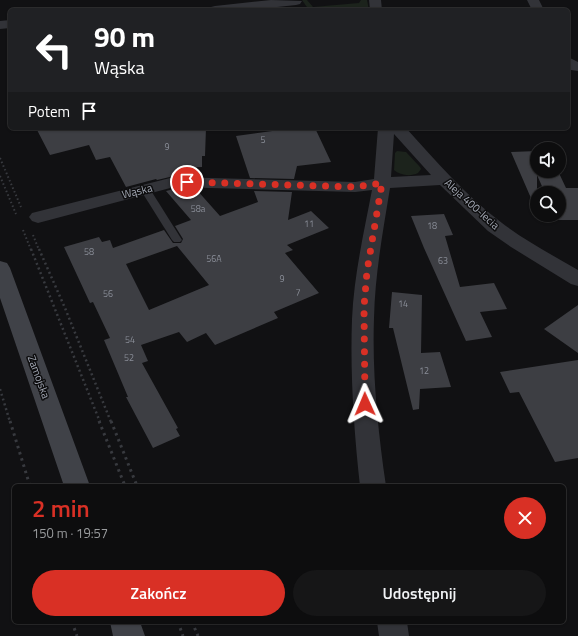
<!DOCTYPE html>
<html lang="pl">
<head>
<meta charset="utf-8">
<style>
	body { margin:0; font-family:"Titillium Web",sans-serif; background:#161617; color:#f1f3f6; height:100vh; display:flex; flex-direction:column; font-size:15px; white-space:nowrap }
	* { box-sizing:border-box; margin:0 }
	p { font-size:13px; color:#9a9c9e }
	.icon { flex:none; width:22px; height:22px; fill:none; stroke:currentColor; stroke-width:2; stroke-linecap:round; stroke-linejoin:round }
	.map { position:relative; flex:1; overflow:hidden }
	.side { position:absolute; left:12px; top:484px; width:554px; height:140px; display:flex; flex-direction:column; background:#0d0d0e; border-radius:6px; box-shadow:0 1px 3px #0004,0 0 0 1px #2d2d2e }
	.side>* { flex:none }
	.hud { position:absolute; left:8px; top:8px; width:562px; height:122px; border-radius:6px; box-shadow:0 1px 3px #0004,0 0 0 1px #2d2d2e; background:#202124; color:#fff; overflow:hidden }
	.buttons { position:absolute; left:530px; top:142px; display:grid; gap:8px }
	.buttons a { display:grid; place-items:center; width:36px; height:36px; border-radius:50%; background:#0d0d0e; box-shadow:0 1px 3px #0004,0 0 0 1px #2d2d2e; font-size:20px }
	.pin { position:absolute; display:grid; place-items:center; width:34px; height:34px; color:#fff; margin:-17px; border:2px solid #fff; border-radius:50%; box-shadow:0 1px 4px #0007 }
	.me { position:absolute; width:44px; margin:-22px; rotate:359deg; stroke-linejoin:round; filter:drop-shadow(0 0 3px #0008) }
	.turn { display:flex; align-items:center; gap:14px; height:84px; padding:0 20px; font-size:18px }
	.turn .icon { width:52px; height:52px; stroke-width:2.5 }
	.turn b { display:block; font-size:28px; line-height:34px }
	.then { display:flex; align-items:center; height:38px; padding:0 20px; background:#0003; gap:8px; font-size:15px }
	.round { display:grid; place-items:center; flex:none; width:42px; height:42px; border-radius:21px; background:#161617 }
	.overview { display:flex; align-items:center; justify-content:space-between; height:68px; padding:0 20px }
	h1 { font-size:24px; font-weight:600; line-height:30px; color:#d93025 }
	.cta { display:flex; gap:8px; margin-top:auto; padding:8px 20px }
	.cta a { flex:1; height:46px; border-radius:24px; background:#d93025; color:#fff; font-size:16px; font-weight:600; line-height:46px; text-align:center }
	.cta a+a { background:#161617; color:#f1f3f6 }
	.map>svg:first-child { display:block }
	.green { fill:#1c231c }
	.building { fill:#3d3e43; fill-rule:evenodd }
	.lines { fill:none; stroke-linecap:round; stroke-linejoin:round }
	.path-far2 { stroke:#383a3f; stroke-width:2; stroke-dasharray:1.5 2.5; stroke-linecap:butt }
	.path-far1 { stroke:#383a3f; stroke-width:2.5; stroke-dasharray:2 3; stroke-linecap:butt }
	.path { stroke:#383a3f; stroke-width:3; stroke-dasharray:2.5 4; stroke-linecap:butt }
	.lane { fill:#323338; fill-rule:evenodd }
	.street { fill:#323338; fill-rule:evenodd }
	.secondary { fill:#404248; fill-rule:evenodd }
	.route { stroke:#d93025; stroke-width:7; stroke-dasharray:0 12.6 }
	.labels { text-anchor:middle; stroke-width:3; stroke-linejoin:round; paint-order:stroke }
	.number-label { font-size:9px; fill:#8a8e98 }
	.street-label { font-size:11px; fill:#a3a8b4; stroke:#0d0d0e }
</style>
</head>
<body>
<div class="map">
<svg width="578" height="636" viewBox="0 0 578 636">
	<rect width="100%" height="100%" fill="#111113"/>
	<path class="green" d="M302,0H307L313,7L359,3L361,0H367L369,10H309Z
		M397,151L406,152L420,167L421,169L418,173C410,177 400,175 394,170L395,153Z"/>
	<path class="building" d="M36,128H206L205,156H202V167L177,168L184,176H174L157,180L156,179L126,187L110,157L96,160L89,145L50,155Z
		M294,128H315L331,162L297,166L294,179L250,178L236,136Z
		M537,151V171H558L566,188H578V220H556L554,215H559V193H545L537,175V212L511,152Z
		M174,189H196L220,216L258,202L254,191L292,192L288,220L311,211L329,228L287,245L293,250L285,253L319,293L274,312L278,318L215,345L206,333L187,342L179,332L141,345L148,361L142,363L178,428L176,429L180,436L153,448L126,397H128L104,340L110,338L93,302L90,303L64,247L99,237L102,242L110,240L113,248L164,230L173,243H181L183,239L175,226L191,220L166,191ZM177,246L209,285L149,310L126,264Z
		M444,214L453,235L445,236L460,287L494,283L507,309L480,312L492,337L466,341L424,248L411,216Z
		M392,292L422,295L421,353L440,352L451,387L420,389L419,409L413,410L393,328H389Z
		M578,305V353L544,329Z
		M578,360V458L555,462L519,392L510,393L500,372Z"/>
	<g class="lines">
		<path class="path-far2" d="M0,158L21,207
			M0,176L16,214
			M23,230L31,250
			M33,235L39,250"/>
		<path class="path-far1" d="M31,249L100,422
			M39,249L65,308L111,422
			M0,389L10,422"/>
		<path class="path" d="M10,421L30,486
			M99,421L125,486
			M111,421L137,486
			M72,622L77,636
			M178,622L183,636
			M192,622L198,636"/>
		<path class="lane" d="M145,186L150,189L182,240L180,242H174L172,240L140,189Z"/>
		<path class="street" d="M271,0L302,1L300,4L296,5L249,10H209L211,7L215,6Z
			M369,0H381L382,10H370Z
			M527,0H539L544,10H532Z
			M10,20V28L0,29V21Z
			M568,57L578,62V71L571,70L568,68Z
			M378,128H406C436,161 466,196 502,223C526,241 552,255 578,270V286L571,284L511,247L488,231L440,185L390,188C383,231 375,274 374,318C372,374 378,431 386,486H360C354,431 350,375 352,319C354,275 364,232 372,190L355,192L174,187L38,223L32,221L29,217L32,213L174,177L355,182L374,179ZM394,134L431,175L391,177Z
			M377,622H407L409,636H379Z"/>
		<path class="secondary" d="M0,261L7,263L10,268L90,486H64L0,298Z
			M110,622H140L145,636H113Z"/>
	</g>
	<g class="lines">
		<path class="route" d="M187,182L355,187L382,183L367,271L364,307L365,404"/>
	</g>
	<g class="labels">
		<g class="number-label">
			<text x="263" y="143">5</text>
			<text x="167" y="150">9</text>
			<text x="198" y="212">58a</text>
			<text x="309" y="227">11</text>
			<text x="432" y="229">18</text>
			<text x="89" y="255">58</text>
			<text x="214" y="262">56A</text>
			<text x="443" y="264">63</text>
			<text x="282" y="282">9</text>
			<text x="298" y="296">7</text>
			<text x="108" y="297">56</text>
			<text x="403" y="307">14</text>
			<text x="130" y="343">54</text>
			<text x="129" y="361">52</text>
			<text x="424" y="374">12</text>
		</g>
		<g class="street-label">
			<text transform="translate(137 191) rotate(-14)" y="4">Wąska</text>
			<text transform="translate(472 204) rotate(42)" y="4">Aleja 400-lecia</text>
			<text transform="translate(39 377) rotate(70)" y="4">Zamojska</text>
		</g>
	</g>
</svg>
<div class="buttons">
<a><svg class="icon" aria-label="sound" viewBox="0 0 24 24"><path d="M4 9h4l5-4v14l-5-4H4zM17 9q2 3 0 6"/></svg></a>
<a><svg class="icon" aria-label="search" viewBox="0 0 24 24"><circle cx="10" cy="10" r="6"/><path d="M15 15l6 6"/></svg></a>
</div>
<div class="pin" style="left:187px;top:182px;background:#d93025"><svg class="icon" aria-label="arrive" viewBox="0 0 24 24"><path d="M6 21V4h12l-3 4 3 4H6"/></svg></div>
<svg class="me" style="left:365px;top:404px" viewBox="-20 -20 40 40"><path d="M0-17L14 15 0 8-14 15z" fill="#d93025" stroke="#fff" stroke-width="4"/></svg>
<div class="hud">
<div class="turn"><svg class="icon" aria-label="left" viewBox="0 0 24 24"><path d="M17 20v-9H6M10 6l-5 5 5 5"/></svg><div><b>90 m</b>Wąska</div></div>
<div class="then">Potem<svg class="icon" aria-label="arrive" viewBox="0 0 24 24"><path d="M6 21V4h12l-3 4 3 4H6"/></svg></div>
</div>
<section class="side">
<div class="overview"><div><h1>2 min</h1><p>150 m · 19:57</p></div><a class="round" style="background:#d93025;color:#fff"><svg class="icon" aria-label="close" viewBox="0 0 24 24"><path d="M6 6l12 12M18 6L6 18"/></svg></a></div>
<div class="cta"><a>Zakończ</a><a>Udostępnij</a></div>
</section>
</div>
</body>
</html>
